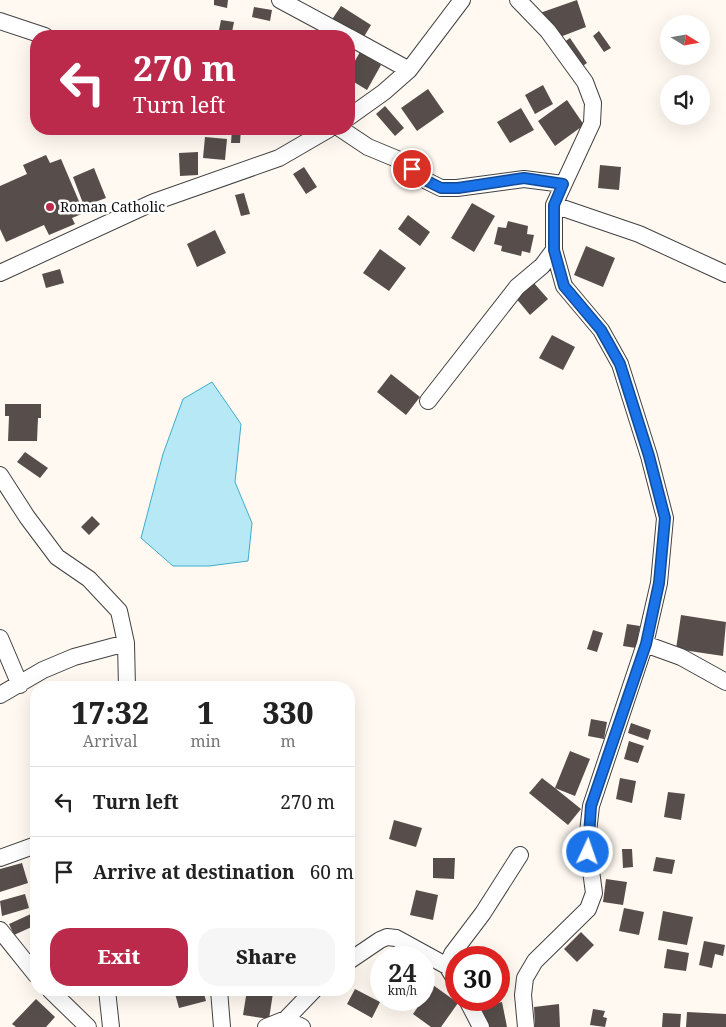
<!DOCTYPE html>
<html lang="en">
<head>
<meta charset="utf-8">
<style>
	body { margin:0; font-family:"Noto Serif",serif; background:#f6f6f6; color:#222; height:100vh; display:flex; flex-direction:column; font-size:19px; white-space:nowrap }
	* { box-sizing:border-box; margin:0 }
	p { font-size:16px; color:#767676 }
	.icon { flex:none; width:28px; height:28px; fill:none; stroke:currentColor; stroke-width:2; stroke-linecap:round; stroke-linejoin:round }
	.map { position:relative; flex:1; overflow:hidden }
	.panel { position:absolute; left:30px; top:681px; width:325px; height:315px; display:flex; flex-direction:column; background:#fff; border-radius:20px; box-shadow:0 5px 20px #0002 }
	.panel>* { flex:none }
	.top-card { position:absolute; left:30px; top:30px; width:325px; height:105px; border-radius:20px; box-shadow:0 5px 20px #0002; background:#bc2a4b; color:#fff; overflow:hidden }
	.needle { width:32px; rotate:101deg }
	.buttons { position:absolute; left:660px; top:15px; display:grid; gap:10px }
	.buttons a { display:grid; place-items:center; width:50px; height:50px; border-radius:50%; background:#fff; box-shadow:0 5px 20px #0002; font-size:25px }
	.speed { position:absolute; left:370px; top:946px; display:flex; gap:10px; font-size:25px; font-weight:700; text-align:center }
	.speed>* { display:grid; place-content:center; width:65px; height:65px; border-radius:50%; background:#fff; box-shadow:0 5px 20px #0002; line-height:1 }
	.speed small { font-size:12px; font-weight:400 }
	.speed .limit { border:8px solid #d22; background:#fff; color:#111 }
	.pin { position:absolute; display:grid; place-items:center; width:42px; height:42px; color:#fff; margin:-21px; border:2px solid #fff; border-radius:50%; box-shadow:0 1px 5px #0007 }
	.me { position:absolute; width:55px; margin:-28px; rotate:3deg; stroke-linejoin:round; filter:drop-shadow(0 0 4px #0008) }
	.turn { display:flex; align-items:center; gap:18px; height:105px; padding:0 20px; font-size:22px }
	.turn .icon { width:65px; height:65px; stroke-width:2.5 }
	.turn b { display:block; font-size:35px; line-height:42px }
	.eta { display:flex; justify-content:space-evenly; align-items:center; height:85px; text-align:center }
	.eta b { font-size:30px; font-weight:800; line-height:35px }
	.cta { display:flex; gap:10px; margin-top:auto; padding:10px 20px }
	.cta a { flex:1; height:58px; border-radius:20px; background:#bc2a4b; color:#fff; font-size:20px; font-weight:800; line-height:58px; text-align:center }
	.cta a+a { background:#f6f6f6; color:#222 }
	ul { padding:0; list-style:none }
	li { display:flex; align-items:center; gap:15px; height:70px; padding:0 20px; border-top:1px solid #e0e0e0 }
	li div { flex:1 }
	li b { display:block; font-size:19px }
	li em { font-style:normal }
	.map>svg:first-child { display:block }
	.water { fill:#b6e9f5; stroke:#3facca }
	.building { fill:#574e4b }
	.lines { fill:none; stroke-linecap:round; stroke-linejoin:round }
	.minor-casing { stroke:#424242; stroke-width:18 }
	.minor { stroke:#fff; stroke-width:16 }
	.route-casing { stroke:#114b97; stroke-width:12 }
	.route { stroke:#1a73e8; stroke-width:9 }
	.poi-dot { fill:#bc2a4b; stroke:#fff; stroke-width:2 }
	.labels { text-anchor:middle; stroke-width:5; stroke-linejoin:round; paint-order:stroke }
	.poi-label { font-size:14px; fill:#0f0f0f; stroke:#fff; text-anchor:start }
</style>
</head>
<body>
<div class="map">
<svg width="726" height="1027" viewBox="0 0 726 1027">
	<rect width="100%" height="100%" fill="#fff9f1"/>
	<path class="water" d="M212,382L241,424L235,482L252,523L248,561L209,566H173L141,538L163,454L183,399Z"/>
	<path class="building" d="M214,0H228L227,8L214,5Z
		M577,0L586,27L547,42L537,14Z
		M341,6L371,25L362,40L331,21Z
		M254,7L272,10L270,21L252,17Z
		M221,20L234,22L232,32L219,30Z
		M599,31L611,48L604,52L593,36Z
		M570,38L587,63L577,70L560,45Z
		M360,52L381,65L367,90L349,79V71Z
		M543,85L553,104L535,114L525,95Z
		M428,89L444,112L417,131L401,108Z
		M567,100L584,125L555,146L538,121Z
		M385,106L404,128L395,136L376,114Z
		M521,108L534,130L510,143L497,122Z
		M232,129H241L240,143H231Z
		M205,137L227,139L225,160L203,158Z
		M198,152V175L180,176L179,153Z
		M46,155L50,163L61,159L84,213L72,218L75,224L49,235L44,225L6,242L0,229V186L27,174L23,165Z
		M600,165L621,167L619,190L598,188Z
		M304,167L317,187L306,194L293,174Z
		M94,168L106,198L84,206L73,177Z
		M244,193L250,214L241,216L235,195Z
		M472,203L495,216L474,252L451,238Z
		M408,215L430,232L420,246L398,229Z
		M508,221L528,226L527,234L534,235L530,253L522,251L521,256L501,251L502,246L494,244L498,227L506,228Z
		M215,230L226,253L197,267L187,244Z
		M586,246L615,258L603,287L574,275Z
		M380,249L406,268L389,291L363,273Z
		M60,269L64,283L46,288L42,274Z
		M533,282L548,299L530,315L515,297Z
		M552,335L575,347L563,370L539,358Z
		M391,374L420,397L406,415L377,392Z
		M5,404H41V418H38L37,441H8L9,416H5Z
		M25,452L48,468L40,478L17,462Z
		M92,516L100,524L89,535L81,527Z
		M681,615L726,622L723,656L676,649Z
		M627,624L640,626L636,648L623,646Z
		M593,630L603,633L597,652L587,649Z
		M591,719L607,722L604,739L588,736Z
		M631,723L651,730L648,740L628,733Z
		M629,741L644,746L638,763L624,759Z
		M570,751L590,759L575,796L555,788L581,809L568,825L529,793L542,778L555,788Z
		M620,778L636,781L632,803L616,799Z
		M668,792L685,794L681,820L664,817Z
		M394,820L422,828L416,847L389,839Z
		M622,849H632L633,867L623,868Z
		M656,857L675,860L672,874L653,871Z
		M433,858H455L454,879L433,878Z
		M22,863L28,883L0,892V869Z
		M606,879L627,882L623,905L603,902Z
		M416,890L438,895L433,920L410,915Z
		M25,894L29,908L2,916L0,901Z
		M624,908L644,912L639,935L619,931Z
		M663,911L693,917L687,945L658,940Z
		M33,913L36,925L14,935L9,924Z
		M581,932L594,945L577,962L564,949Z
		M704,941L725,945L723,956L715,954L712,968L699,965Z
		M667,949L689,953L686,971L664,968Z
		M499,964L505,965L503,976L499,975Z
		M433,985L458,1003L441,1027H431L413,1014Z
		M355,989L380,1002L372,1018L347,1004Z
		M174,990H203L206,1001L179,1008Z
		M247,990L273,993L269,1019L243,1015Z
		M36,999L55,1017L46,1027H16L12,1024Z
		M502,1002L507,1027H485L481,1007Z
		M559,1004L560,1027H535L534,1007Z
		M593,1009L605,1011L603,1017L607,1018L605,1027L590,1025Z
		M687,1012L726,1014V1027H686Z
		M663,1013L681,1014L680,1027H662Z"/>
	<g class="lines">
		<defs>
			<path id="minor" d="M280,0L347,36
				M518,0L548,31L585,82L593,103L592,123L554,205V250L564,286L601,330L620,364L649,456L665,518L659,583L645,644L591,806L587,841L594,893L588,909L535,961L525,978L523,995L526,1027
				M0,21L45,36
				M349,37L409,70
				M349,117L384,92L409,70L462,0
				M341,129L368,147L397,159L427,181L441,188H457L524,179L563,184
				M554,205L639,234L726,274
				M0,273L154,202L279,158L329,129
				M428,401L517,287L542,266L554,250
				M0,475L27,517L57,557L89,579L119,611L126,643L127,688
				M0,638L20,685
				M645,644L681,657L726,682
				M0,695L43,670L74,657L126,643
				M0,858L36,845
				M0,930L36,975
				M349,961L380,940L387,937L396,938L447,966
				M456,981L447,966L452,954L483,913L520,855
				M50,990L88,1027
				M107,990L111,1027
				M219,990L222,1027
				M467,1000L481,1027
				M286,1019L314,990
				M266,1027L286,1019L302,1027"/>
		</defs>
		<use href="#minor" class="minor-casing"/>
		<use href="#minor" class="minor"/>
	</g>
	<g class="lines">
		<defs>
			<path id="route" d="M412,169L427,181L441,188H458L524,178L563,184L554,205V250L564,286L601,330L620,364L649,456L665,518L659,583L646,644L591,806L588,852"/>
		</defs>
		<use href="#route" class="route-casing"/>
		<use href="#route" class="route"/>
	</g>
	<circle class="poi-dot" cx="50" cy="207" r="5"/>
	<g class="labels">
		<g class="poi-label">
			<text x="60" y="212">Roman Catholic</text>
		</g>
	</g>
</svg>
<div class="buttons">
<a><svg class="needle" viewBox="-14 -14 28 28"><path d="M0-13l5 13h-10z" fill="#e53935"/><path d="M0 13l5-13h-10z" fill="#767676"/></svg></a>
<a><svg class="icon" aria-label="sound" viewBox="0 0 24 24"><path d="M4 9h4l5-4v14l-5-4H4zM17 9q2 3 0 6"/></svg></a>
</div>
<div class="speed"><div>24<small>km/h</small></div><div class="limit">30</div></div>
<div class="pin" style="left:412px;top:169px;background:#d93025"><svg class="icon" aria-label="arrive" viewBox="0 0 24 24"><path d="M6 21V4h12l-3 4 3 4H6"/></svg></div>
<svg class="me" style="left:588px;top:852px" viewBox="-20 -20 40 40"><circle r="17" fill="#1a73e8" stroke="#fff" stroke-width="3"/><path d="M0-11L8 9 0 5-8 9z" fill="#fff"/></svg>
<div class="top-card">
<div class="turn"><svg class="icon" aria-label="left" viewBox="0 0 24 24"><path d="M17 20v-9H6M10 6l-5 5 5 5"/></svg><div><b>270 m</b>Turn left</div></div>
</div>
<section class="panel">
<div class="eta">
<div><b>17:32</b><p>Arrival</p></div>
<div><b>1</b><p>min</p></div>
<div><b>330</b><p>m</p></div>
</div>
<ul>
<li><svg class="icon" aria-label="left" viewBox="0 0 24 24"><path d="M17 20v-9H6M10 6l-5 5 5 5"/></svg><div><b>Turn left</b></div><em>270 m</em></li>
<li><svg class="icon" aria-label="arrive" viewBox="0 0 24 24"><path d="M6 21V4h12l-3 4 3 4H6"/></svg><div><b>Arrive at destination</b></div><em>60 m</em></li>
</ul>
<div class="cta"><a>Exit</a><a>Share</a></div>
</section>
</div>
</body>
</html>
